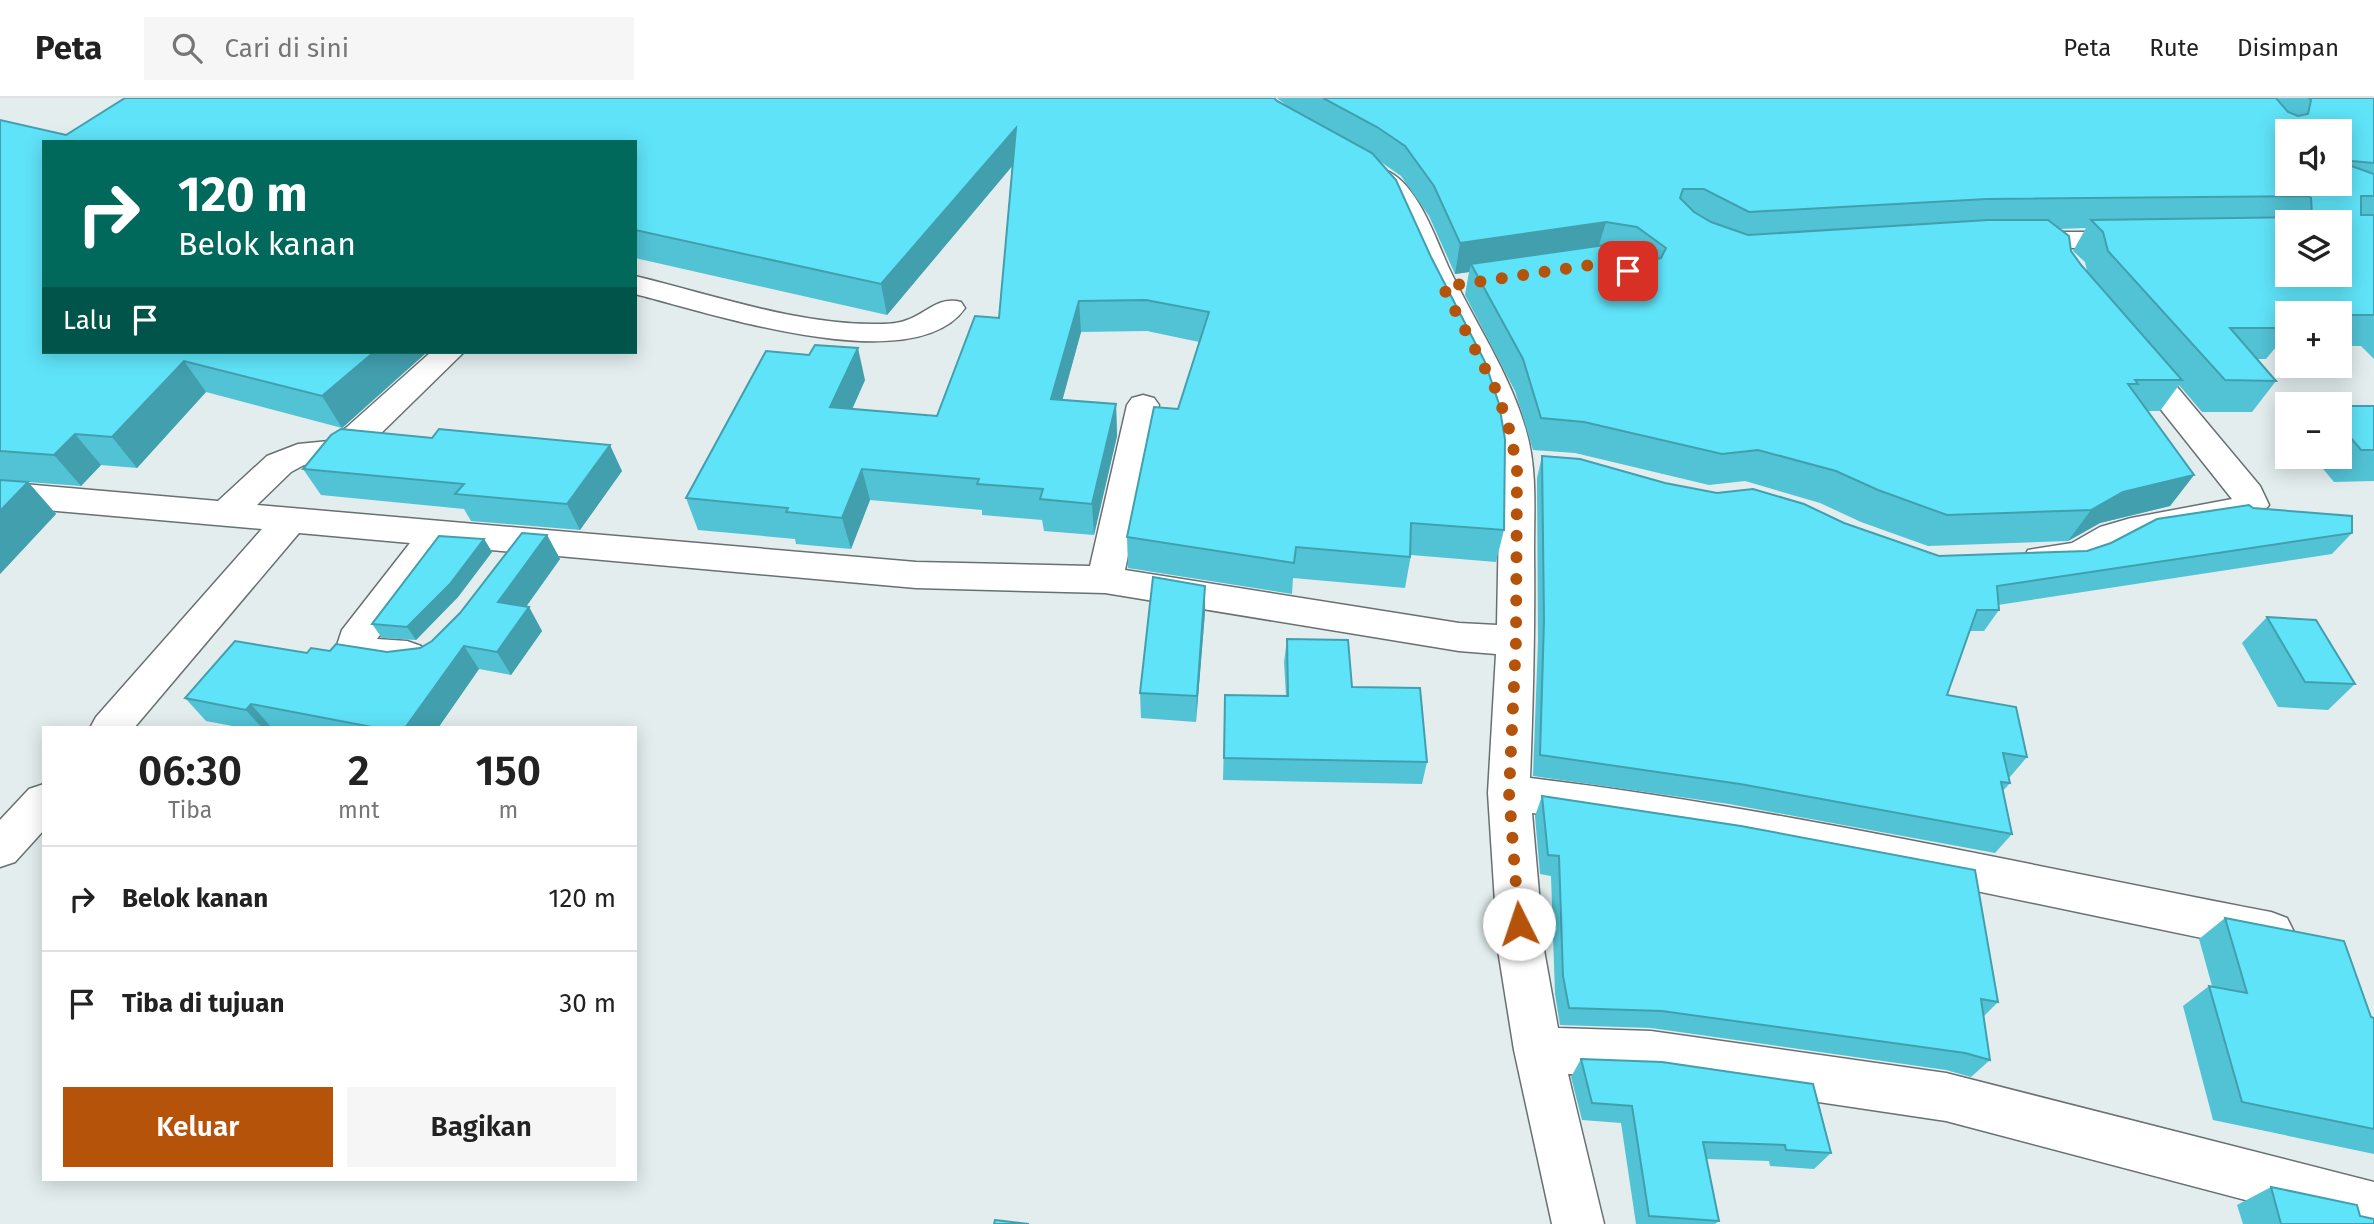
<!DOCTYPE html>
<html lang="id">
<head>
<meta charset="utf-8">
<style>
	body { margin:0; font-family:"Fira Sans",sans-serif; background:#f6f6f6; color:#222; height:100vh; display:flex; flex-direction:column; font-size:26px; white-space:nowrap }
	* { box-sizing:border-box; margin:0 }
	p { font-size:23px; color:#767676 }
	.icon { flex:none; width:38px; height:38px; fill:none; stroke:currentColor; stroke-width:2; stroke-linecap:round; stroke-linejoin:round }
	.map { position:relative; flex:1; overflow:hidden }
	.panel { position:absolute; left:42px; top:628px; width:595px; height:455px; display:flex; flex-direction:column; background:#fff; border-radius:0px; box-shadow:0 4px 18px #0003 }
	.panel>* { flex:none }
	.hud { position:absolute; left:42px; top:42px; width:595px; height:214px; border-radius:0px; box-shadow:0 4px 18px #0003; background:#00695c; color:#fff; overflow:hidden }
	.fabs { position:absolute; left:2275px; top:21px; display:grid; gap:14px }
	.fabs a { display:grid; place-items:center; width:77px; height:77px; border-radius:0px; background:#fff; box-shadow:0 4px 18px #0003; font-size:35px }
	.pin { position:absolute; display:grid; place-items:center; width:60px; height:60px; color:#fff; margin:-30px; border-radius:14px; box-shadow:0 4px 10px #0006 }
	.me { position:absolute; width:77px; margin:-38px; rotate:356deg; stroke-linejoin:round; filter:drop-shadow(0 0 5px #0008) }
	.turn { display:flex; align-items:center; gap:24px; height:147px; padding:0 21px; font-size:32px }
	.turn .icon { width:91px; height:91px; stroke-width:2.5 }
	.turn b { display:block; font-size:49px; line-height:60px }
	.then { display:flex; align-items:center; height:66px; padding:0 21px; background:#0003; gap:14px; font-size:26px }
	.eta { display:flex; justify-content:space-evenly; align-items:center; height:119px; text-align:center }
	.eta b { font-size:42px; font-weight:600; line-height:49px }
	.cta { display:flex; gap:14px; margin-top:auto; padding:14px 21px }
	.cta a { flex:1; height:80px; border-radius:0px; background:#b45309; color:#fff; font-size:28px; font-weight:600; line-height:80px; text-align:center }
	.cta a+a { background:#f6f6f6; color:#222 }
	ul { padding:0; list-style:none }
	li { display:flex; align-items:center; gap:21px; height:105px; padding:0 21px; border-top:2px solid #e0e0e0 }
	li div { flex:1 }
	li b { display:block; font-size:26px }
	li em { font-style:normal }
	header { display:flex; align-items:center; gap:42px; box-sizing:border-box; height:98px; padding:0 35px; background:#fff; border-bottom:2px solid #e0e0e0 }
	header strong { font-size:33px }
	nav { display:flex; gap:38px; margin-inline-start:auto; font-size:24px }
	.search { width:490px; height:63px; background:#f6f6f6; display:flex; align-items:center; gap:18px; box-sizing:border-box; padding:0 24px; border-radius:0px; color:#767676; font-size:26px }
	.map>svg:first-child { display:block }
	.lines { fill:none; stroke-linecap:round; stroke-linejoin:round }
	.minor-casing { stroke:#687072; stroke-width:3 }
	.minor { fill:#fff; fill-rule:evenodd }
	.wall { fill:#52c3d5; fill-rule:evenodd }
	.shaded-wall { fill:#429fae }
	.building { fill:#5fe3f8; stroke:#429fae; stroke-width:2; fill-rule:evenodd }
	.route { stroke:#b45309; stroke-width:12; stroke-dasharray:0 21.6 }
</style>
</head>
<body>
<header>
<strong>Peta</strong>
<div class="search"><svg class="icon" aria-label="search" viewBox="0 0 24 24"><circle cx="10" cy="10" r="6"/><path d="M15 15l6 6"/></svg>Cari di sini</div>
<nav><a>Peta</a><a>Rute</a><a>Disimpan</a></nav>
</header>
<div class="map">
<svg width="2374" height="1126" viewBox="0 0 2374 1126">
	<rect width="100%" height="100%" fill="#e3edee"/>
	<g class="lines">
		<defs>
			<path id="minor" d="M1381,71C1415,79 1435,139 1448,168C1474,224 1511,276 1527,336C1537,373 1534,414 1534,452C1535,528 1533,604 1530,680C1780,710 2025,767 2271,814L2287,820L2294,834L2287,848L2271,854C2025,805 1781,746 1532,715L1544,852L1558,930L1651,933L1946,975L2374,1084V1126H2336L1946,1023L1651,979L1568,976L1604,1126H1552L1514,952L1498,852L1488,695L1496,556L1459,553L1105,495L916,490L447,448L377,541L407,543L421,548L426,558L421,568C398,575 371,572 348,565L337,547L342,532L410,445L299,435L134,630H90L96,619L262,431L0,408V384L218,403L267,358L298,346L329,343L347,329L431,254H464L371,345L349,361L304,367L291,374L257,407L916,464L1090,468L1127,307L1132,300L1143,297L1154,300L1159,307L1125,472L1459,525L1497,527L1500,372L1494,337L1481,294L1428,189L1394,110L1368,79L1372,73Z
				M2016,134H2131L2141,136L2145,142L2141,148L2131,150H2016L2006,148L2002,142L2006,136Z
				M635,178C713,197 801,228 881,226C889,226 900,225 907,222C927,215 938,198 961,204L965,210C914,284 707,214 635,196Z
				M2136,250L2147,253L2260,388L2269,407L2258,420L2136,443L2079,470L2041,474L2028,470L2023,461L2028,452L2072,445L2100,429L2131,420L2232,401L2120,260L2125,253Z
				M44,686V732L15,764L0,769V722L29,691Z"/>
		</defs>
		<use href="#minor" class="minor-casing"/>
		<use href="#minor" class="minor"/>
	</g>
	<path class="wall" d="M1277,0H2374V261L2361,248H2340V215H2287V248L2276,249L2266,261H2257L2276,283L2252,314H2202L2179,287L2160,313H2148L2194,377L2170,408L2100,425L2068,443L1928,448L1861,424L1820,405L1745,383L1709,387L1575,355L1533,352L1515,293L1465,197L1469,174L1455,176L1429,118L1401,78L1378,62L1504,432L1496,464L1411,457L1405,490L1293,480L1292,496L1128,470L1127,439L1178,311L1199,244L1147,233L1081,234L1062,302L1116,306L1117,338L1094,437L1044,433L1042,422L982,417V412L870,402L851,451L796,446L795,441L698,432L686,400L865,282L852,311L937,318L999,220L1012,68L887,217L635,160V44L44,254H427L342,330L206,294L137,370L101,367L81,388L28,384L56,416L0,476V22L66,37L1277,3L1291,11ZM2086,130L2073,153L2085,164L2087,173L2071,153L2059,131Z
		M2340,308H2374V383L2334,384L2313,359H2340Z
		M1542,358L1844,425L1939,458L2087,453L2253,410L2352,435L2332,456L1998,507L1999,512L1984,533H1970L1947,597L2027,659L2010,679H2008L2010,685L2003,693L2012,736L1995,755L1729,706L1533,678L1538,543L1537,380Z
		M303,371L622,373L580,432L471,423L464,411L321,397Z
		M547,437L560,461L526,509H529L542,533L511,577L479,571L438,630H243L206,623L185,600L307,555L330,553L387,554L420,550L432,543Z
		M484,441L492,454L458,499L416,542L382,540L372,526Z
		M1205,488V514L1196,624L1141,620L1140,595Z
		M2267,519L2355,586L2328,612L2278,609L2242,545Z
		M1287,541L1352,589L1427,664L1422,686L1223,682L1225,597L1286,598L1284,564Z
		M1542,698L1998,904L1984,918L1990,962L1971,979L1946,972L1651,930L1560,927L1555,896L1551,778L1540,776L1535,718Z
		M2225,820L2371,919L2374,920V1056L2213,1022L2183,908L2209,888H2212L2199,841Z
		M1581,961L1831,1055L1814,1071L1770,1068L1769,1063L1706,1061L1719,1123L1715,1126H1636L1621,1025L1582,1022L1571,979Z
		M2271,1089L2360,1118L2374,1126H2243L2237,1107Z"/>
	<path class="shaded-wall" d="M1016,30L1019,60L887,217L881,186Z
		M1606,124L1597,154L1471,166L1469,174L1455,176L1460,145Z
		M1079,203L1081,234L1054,333L1051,301Z
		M858,250L865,282L839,341L830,309Z
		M374,254H427L342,330L322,298Z
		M184,263L206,294L137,370L112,339Z
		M1116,306L1117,338L1094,437L1092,406Z
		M75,336L101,367L81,388L54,357Z
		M610,347L622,373L580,432L567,406Z
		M862,371L870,402L851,451L842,420Z
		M2194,377L2170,408L2100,425L2068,443L2091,412L2123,394Z
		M28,384L56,416L0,476V413Z
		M547,437L560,461L512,528L498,504Z
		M484,441L492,454L458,499L416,542L407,529Z
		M1205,488V514L1196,624L1197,598Z
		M529,509L542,533L511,577L497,554Z
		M464,548L479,571L438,630H405Z
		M251,606L271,629L270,630H262L246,612Z"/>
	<path class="building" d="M125,0H1274L1277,3L1372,55L1396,82L1431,159L1485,264L1499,306L1505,341L1504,432L1411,425L1410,459L1296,449L1294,465L1127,439L1154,309L1178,311L1209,214L1146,202L1079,203L1051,301L1116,306L1092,406L1040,401L1043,391L977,386L979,381L862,371L842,420L786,414L788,410L686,400L766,253L809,257L815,247L858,250L830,309L937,318L975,218L999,220L1016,30L881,186L635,132V44H44V254H374L322,298L184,263L112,339L75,336L54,357L0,353V22L66,37Z
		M1323,0H2276L2288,14L2298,18L2308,16L2311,2L2309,0H2374V65L2340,62V33H2287V86H2340V64L2374,76V98H2361V117H2374V217H2340V215H2287V218H2279L2287,226V230H2230L2276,283L2225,282L2108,153L2103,134L2091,122L2309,119L2312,116L2311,100L2309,98L1987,101L1749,114L1704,91H1683L1680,100L1694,114L1711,124L1748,137L1988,122H2048L2069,138L2071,153L2081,167L2182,282H2135L2138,286H2128L2194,377L2123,394L2091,412L1947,417L1878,392L1836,373L1758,352L1722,356L1584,324L1541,320L1523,261L1471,166L1605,147L1651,162L1661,160L1666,150L1637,129L1606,124L1460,145L1434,88L1405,48L1377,29ZM2287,124H2340V177H2287Z
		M2340,308H2374V352H2361L2340,327Z
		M341,331L432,340L439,331L610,347L567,406L455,396L464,386L303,371L331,337Z
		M1542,358L1580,361L1665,385L1717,395L1753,391L1804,406L1844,425L1939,458L2087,453L2111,445L2157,421L2249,407L2253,410L2352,418V435L1997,488L1999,512H1977L1947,597L2016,609L2027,659L2003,655L2010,685L2001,684L2012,736L1740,686L1540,657L1544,522Z
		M0,382L28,384L0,413Z
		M522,435L547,437L498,504L529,509L497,554L464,548L405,630H377L251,606L246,612L185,600L235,543L307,555L311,550L330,553L336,546L387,554L420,550L432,543L460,515Z
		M439,438L484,441L450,486L407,529L372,526Z
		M1153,479L1205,488L1197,598L1140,595Z
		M2267,519L2316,522L2355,586L2305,584Z
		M1287,541L1348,542L1352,589L1420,590L1427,664L1224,660L1225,597L1288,598Z
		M1542,698L1741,728L1975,772L1998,904L1981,901L1990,962L1965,955L1662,913L1569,910L1563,878L1559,758L1548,757Z
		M2225,820L2344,843L2371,919L2374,920V1031L2242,1004L2209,888L2247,895Z
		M1581,961L1662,964L1813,986L1831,1055L1786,1052L1785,1047L1703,1044L1719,1123L1649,1118L1632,1008L1592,1005Z
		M2271,1089L2357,1107L2360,1118L2374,1121V1126H2281Z
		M995,1122L1029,1126H994Z"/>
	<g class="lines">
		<path class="route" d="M1519,826L1509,695L1516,543L1517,372L1511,337L1497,294L1443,189L1597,166L1617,168L1628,173"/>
	</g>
</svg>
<div class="fabs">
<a><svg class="icon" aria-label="sound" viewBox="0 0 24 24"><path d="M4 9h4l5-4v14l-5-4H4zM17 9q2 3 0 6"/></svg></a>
<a><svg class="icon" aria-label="layers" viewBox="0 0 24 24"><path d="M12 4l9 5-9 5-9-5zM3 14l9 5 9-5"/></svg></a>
<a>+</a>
<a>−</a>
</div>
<div class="pin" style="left:1628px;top:173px;background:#d93025"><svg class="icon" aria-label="arrive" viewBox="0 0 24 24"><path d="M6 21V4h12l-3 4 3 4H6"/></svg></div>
<svg class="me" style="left:1519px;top:826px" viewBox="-20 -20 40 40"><circle r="19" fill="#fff"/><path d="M0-13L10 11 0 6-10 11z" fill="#b45309"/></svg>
<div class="hud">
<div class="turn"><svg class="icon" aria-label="right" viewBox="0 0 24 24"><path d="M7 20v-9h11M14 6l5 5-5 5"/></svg><div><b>120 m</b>Belok kanan</div></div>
<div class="then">Lalu<svg class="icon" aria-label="arrive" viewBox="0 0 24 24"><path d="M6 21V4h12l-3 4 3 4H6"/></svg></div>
</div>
<section class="panel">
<div class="eta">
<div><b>06:30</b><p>Tiba</p></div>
<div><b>2</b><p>mnt</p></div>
<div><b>150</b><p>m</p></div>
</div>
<ul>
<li><svg class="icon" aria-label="right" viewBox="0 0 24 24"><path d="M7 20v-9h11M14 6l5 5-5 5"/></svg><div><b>Belok kanan</b></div><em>120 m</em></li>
<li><svg class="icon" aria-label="arrive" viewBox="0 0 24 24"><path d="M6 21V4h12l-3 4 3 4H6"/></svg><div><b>Tiba di tujuan</b></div><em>30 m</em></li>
</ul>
<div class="cta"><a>Keluar</a><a>Bagikan</a></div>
</section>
</div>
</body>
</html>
